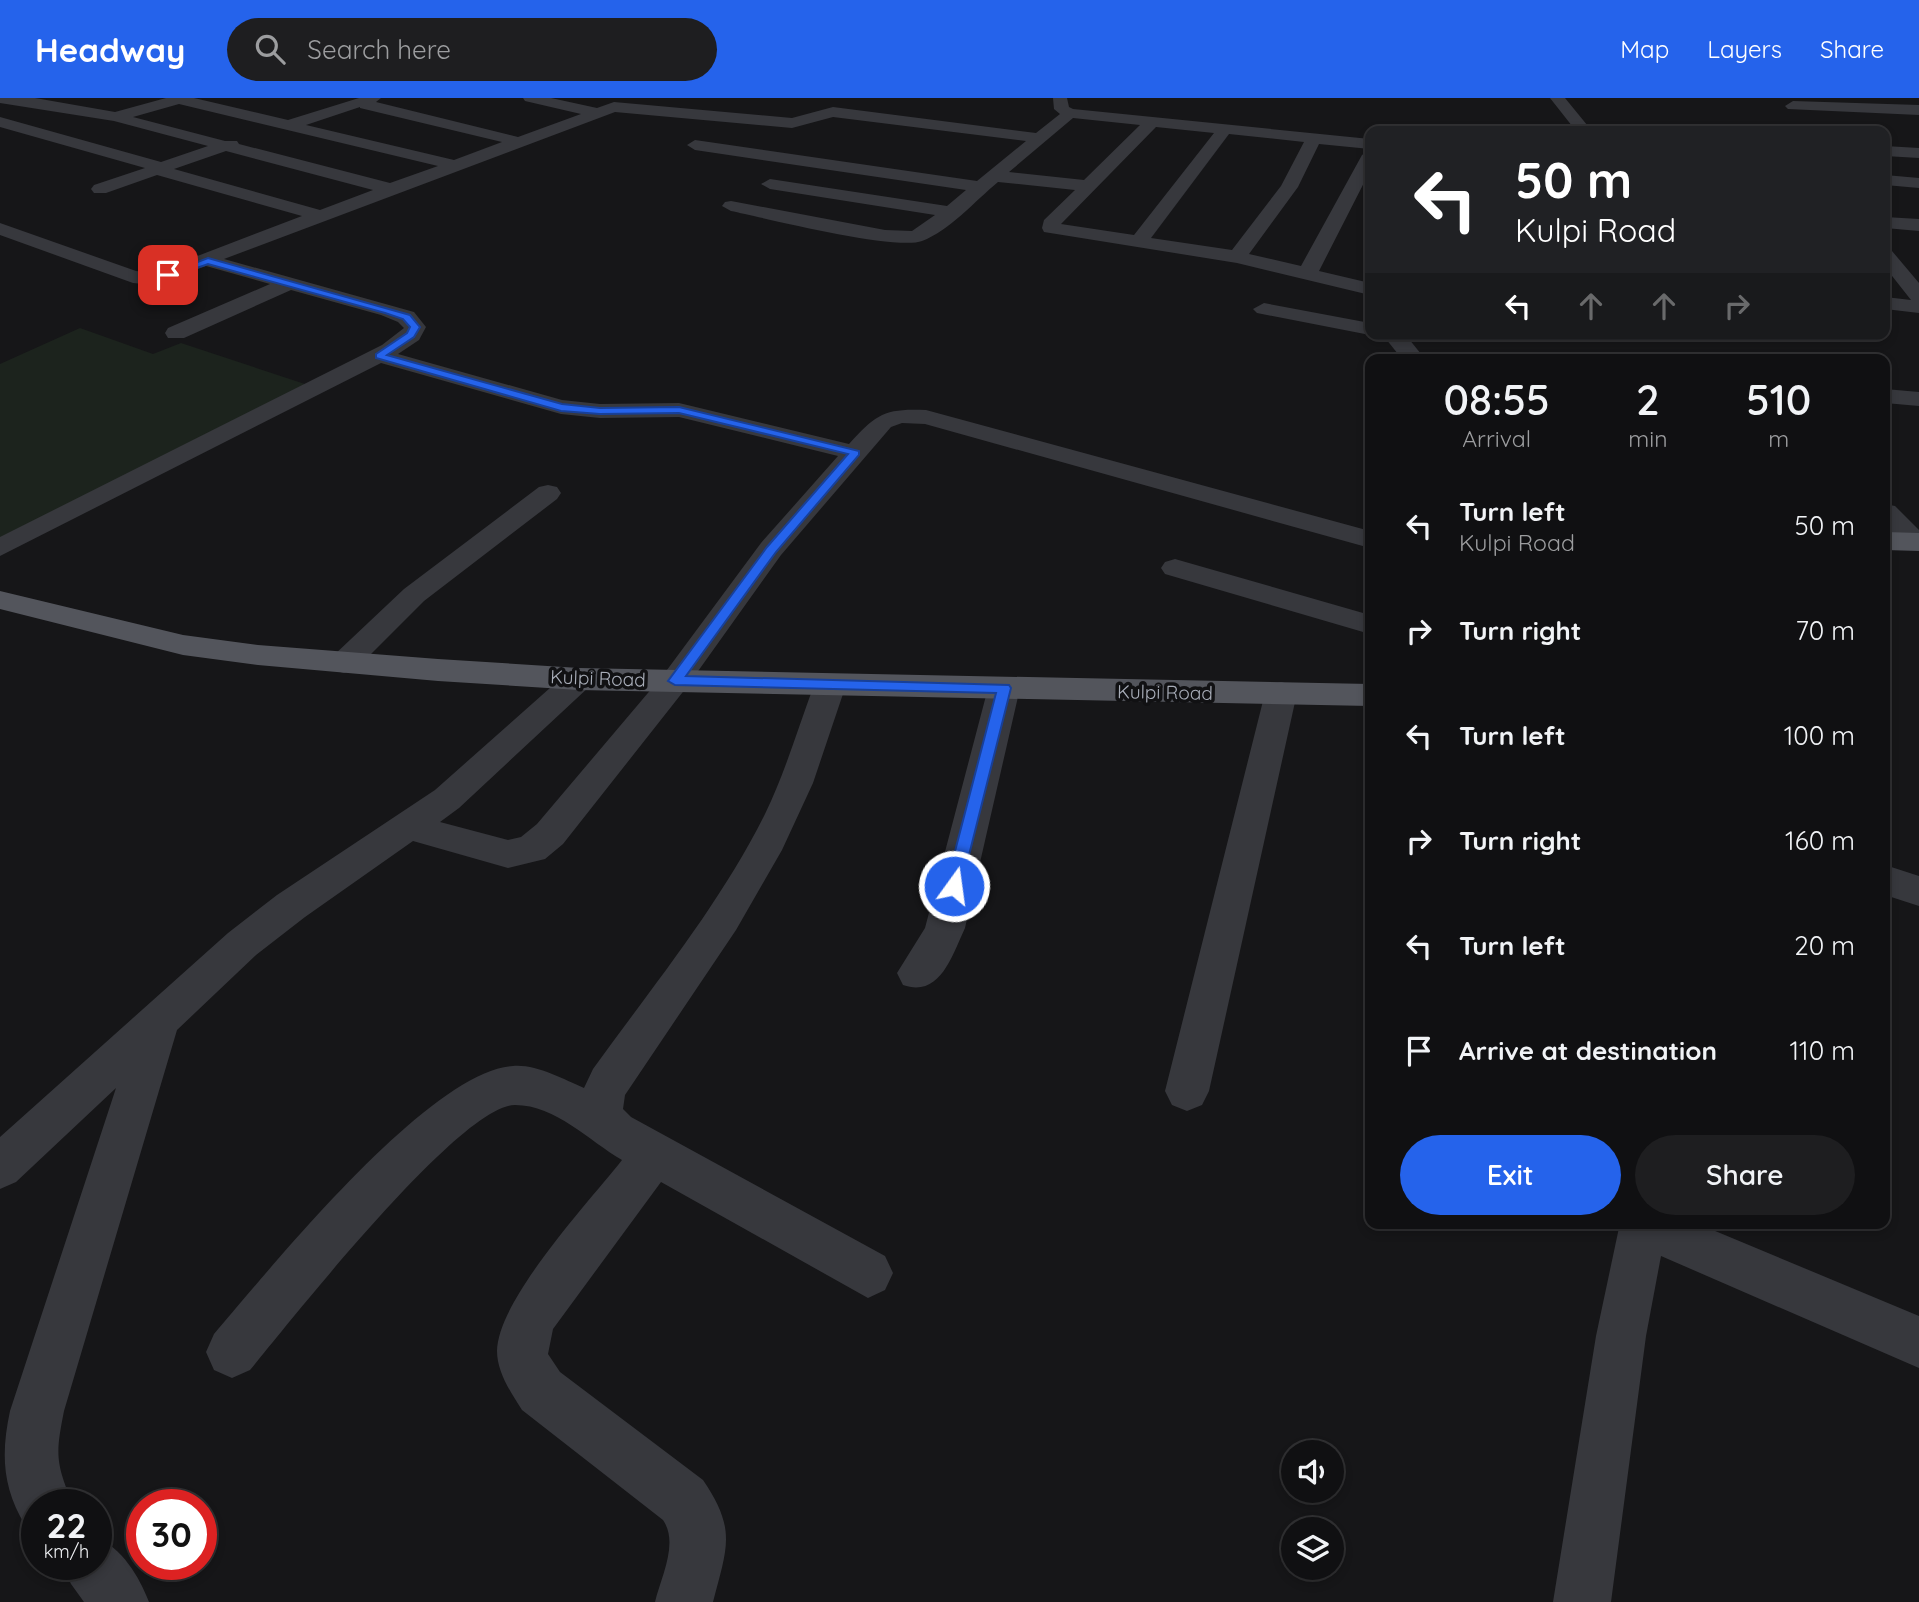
<!DOCTYPE html>
<html lang="en">
<head>
<meta charset="utf-8">
<style>
	body { margin:0; font-family:Quicksand,sans-serif; background:#1e1e20; color:#f1f3f6; height:100vh; display:flex; flex-direction:column; font-size:26px; white-space:nowrap }
	* { box-sizing:border-box; margin:0 }
	p { font-size:23px; color:#9c9d9f }
	.icon { flex:none; width:38px; height:38px; fill:none; stroke:currentColor; stroke-width:2; stroke-linecap:round; stroke-linejoin:round }
	.map { position:relative; flex:1; overflow:hidden }
	.details { position:absolute; left:1365px; top:256px; width:525px; height:875px; display:flex; flex-direction:column; background:#101012; border-radius:14px; box-shadow:0 4px 10px #0003,0 0 0 2px #303032 }
	.details>* { flex:none }
	.guide { position:absolute; left:1365px; top:28px; width:525px; height:214px; border-radius:14px; box-shadow:0 4px 10px #0003,0 0 0 2px #303032; background:#202124; color:#fff; overflow:hidden }
	.controls { position:absolute; left:1281px; top:1342px; display:grid; gap:14px }
	.controls a { display:grid; place-items:center; width:63px; height:63px; border-radius:50%; background:#101012; box-shadow:0 4px 10px #0003,0 0 0 2px #303032; font-size:35px }
	.speed { position:absolute; left:21px; top:1391px; display:flex; gap:14px; font-size:35px; font-weight:700; text-align:center }
	.speed>* { display:grid; place-content:center; width:91px; height:91px; border-radius:50%; background:#101012; box-shadow:0 4px 10px #0003,0 0 0 2px #303032; line-height:1 }
	.speed small { font-size:18px; font-weight:400 }
	.speed .limit { border:10px solid #d22; background:#fff; color:#111 }
	.pin { position:absolute; display:grid; place-items:center; width:60px; height:60px; color:#fff; margin:-30px; border-radius:14px; box-shadow:0 4px 10px #0006 }
	.me { position:absolute; width:77px; margin:-38px; rotate:14deg; stroke-linejoin:round; filter:drop-shadow(0 0 5px #0008) }
	.turn { display:flex; align-items:center; gap:24px; height:147px; padding:0 35px; font-size:32px }
	.turn .icon { width:91px; height:91px; stroke-width:2.5 }
	.turn b { display:block; font-size:49px; line-height:60px }
	.lanes { display:flex; align-items:center; height:66px; padding:0 35px; background:#0003; justify-content:center; gap:35px; direction:ltr }
	.lanes .off { opacity:.35 }
	.eta { display:flex; justify-content:space-evenly; align-items:center; height:119px; text-align:center }
	.eta b { font-size:42px; font-weight:600; line-height:49px }
	.cta { display:flex; gap:14px; margin-top:auto; padding:14px 35px }
	.cta a { flex:1; height:80px; border-radius:42px; background:#2563eb; color:#fff; font-size:28px; font-weight:600; line-height:80px; text-align:center }
	.cta a+a { background:#1e1e20; color:#f1f3f6 }
	ul { padding:0; list-style:none }
	li { display:flex; align-items:center; gap:21px; height:105px; padding:0 35px }
	li div { flex:1 }
	li b { display:block; font-size:26px }
	li em { font-style:normal }
	header { display:flex; align-items:center; gap:42px; box-sizing:border-box; height:98px; padding:0 35px; background:#2563eb; color:#fff }
	header strong { font-size:33px }
	nav { display:flex; gap:38px; margin-inline-start:auto; font-size:24px }
	.search { width:490px; height:63px; background:#1e1e20; display:flex; align-items:center; gap:18px; box-sizing:border-box; padding:0 24px; border-radius:38px; color:#9c9d9f; font-size:26px }
	.map>svg:first-child { display:block }
	.green { fill:#1c231d }
	.lines { fill:none; stroke-linecap:round; stroke-linejoin:round }
	.minor { fill:#37383d; fill-rule:evenodd }
	.major { fill:#53555c; fill-rule:evenodd }
	.route { fill:#2563eb; stroke:#184099; stroke-width:2 }
	.labels { text-anchor:middle; stroke-width:7; stroke-linejoin:round; paint-order:stroke }
	.street-label { font-size:19px; fill:#a8adb8; stroke:#111113 }
</style>
</head>
<body>
<header>
<strong>Headway</strong>
<div class="search"><svg class="icon" aria-label="search" viewBox="0 0 24 24"><circle cx="10" cy="10" r="6"/><path d="M15 15l6 6"/></svg>Search here</div>
<nav><a>Map</a><a>Layers</a><a>Share</a></nav>
</header>
<div class="map">
<svg width="1919" height="1504" viewBox="0 0 1919 1504">
	<rect width="100%" height="100%" fill="#161618"/>
	<path class="green" d="M80,230L153,256L181,245L314,289L0,446V266Z"/>
	<g class="lines">
		<path class="minor" d="M0,0H35L115,14L166,0H194L288,22L359,0H381L376,4L518,39L581,16L525,3L523,0H551L597,10L614,4L792,20L833,9L1036,35L1060,16L1054,11L1053,0H1067L1069,9L1073,11L1370,41V51L1319,46L1298,89L1249,156L1301,168L1362,57L1370,52V73L1319,173L1370,185V197L1237,165L1044,134L1042,130L1044,122L1075,92L998,84C975,103 949,133 922,143C896,153 765,120 731,113L722,108L725,104L731,103L885,132L912,133L935,117L770,91L761,86L770,81L947,108L966,92L695,52L687,47L695,42L977,83L1026,43L833,19L792,30L615,14L224,161L414,214L426,229L419,242L398,256L562,302L600,306L679,305L849,346C876,316 885,310 926,312L1370,433V450L925,326L902,325L891,329L781,457L686,590L563,746L545,761L508,770L413,743L305,819L256,857L177,932L64,1313C55,1358 56,1365 73,1407H37V1431L25,1427C2,1389 1,1355 10,1313L116,990L16,1084L0,1091V1039L228,835L277,797L435,692L568,574L579,571L590,574L595,581L590,588L459,710L440,724L508,742L521,739L537,726L664,576L761,445L838,358L679,319L600,320L561,316L381,265L0,458V439L382,247L404,230L398,224L381,217L291,192L184,240H168L165,235L168,230L270,186L206,168L155,187L133,185L0,137V125L136,173L153,175L302,118L157,77L106,95H94L91,91L94,87L145,70L0,29V19L161,64L208,48L114,23L0,5ZM179,6L438,68L390,85L239,46L237,43H225L133,19ZM360,9V10L502,44L454,62L306,27ZM1073,20L1140,27L1084,82L1009,74ZM1156,29L1214,35L1134,137L1061,126ZM1229,36L1304,44L1281,88L1232,152L1151,140ZM226,53L373,92L320,112L174,71Z
			M1550,0H1565L1592,33H1576Z
			M1793,3L1919,7V17L1788,11L1785,8Z
			M1885,48L1919,50V60L1885,58Z
			M1885,77L1919,80V90L1885,87Z
			M1885,119L1919,121V133L1885,130Z
			M1885,151L1892,153L1919,185V215L1885,211V199L1911,202L1885,169Z
			M1264,205L1370,225V236H1375L1370,237L1257,215L1253,211Z
			M1382,236H1405L1425,261H1402Z
			M1885,291L1919,294V308L1885,305Z
			M548,387L557,389L561,395L557,401L424,503L355,572L344,575L333,572L328,565L333,558L404,491L539,389Z
			M1885,406L1895,408L1919,432V452L1906,450L1885,429Z
			M1175,461L1370,517V536L1165,476L1161,470L1165,464Z
			M830,577L841,580L846,587L813,685L782,752L736,832L625,997L623,1011L631,1019L885,1158L893,1175L885,1192L868,1200L661,1084L553,1231L548,1256L560,1274L703,1382C737,1432 727,1449 713,1504H655C661,1479 679,1445 663,1422L522,1312C511,1295 497,1274 497,1253C498,1201 589,1104 622,1062C589,1043 556,1007 515,1007C461,1006 289,1225 250,1272L232,1280L214,1272L206,1254L214,1236C270,1171 429,973 513,968C536,966 563,981 584,990L593,971C652,889 719,808 765,716C785,675 798,630 814,587L819,580Z
			M1004,579L1015,583L1020,590L965,830C952,858 940,900 903,887L897,875L925,830L988,590L993,583Z
			M1281,584L1292,587L1297,595L1209,993L1202,1007L1187,1013L1172,1007L1165,993L1265,595L1270,587Z
			M1885,767L1919,778V808L1885,797Z
			M1620,1125H1696L1919,1218V1270L1661,1158L1646,1238L1611,1504H1553L1596,1238Z
			M96,1439C122,1450 139,1478 149,1504H84L71,1486L62,1466H96Z"/>
		<path class="major" d="M1885,434L1919,435V453L1885,452Z
			M0,493L183,537L258,547L438,561L579,570L1370,586V608L579,592L438,583L258,567L183,557L0,511Z"/>
	</g>
	<path class="route" d="M208,160L410,217L420,229L414,239L387,257L562,306L600,310L679,309L859,353V357L776,454L686,578L1009,587L1011,590L960,793L954,795L946,788L996,595L675,587L668,583L767,449L848,356L679,315L600,316L561,313L376,260V256L407,235L410,229L403,221L385,215L208,166L171,179L163,177Z"/>
	<g class="labels">
		<g class="street-label">
			<text transform="translate(598 580) rotate(2)" y="7">Kulpi Road</text>
			<text transform="translate(1165 594) rotate(1)" y="7">Kulpi Road</text>
		</g>
	</g>
</svg>
<div class="controls">
<a><svg class="icon" aria-label="sound" viewBox="0 0 24 24"><path d="M4 9h4l5-4v14l-5-4H4zM17 9q2 3 0 6"/></svg></a>
<a><svg class="icon" aria-label="layers" viewBox="0 0 24 24"><path d="M12 4l9 5-9 5-9-5zM3 14l9 5 9-5"/></svg></a>
</div>
<div class="speed"><div>22<small>km/h</small></div><div class="limit">30</div></div>
<div class="pin" style="left:168px;top:177px;background:#d93025"><svg class="icon" aria-label="arrive" viewBox="0 0 24 24"><path d="M6 21V4h12l-3 4 3 4H6"/></svg></div>
<svg class="me" style="left:954px;top:788px" viewBox="-20 -20 40 40"><circle r="17" fill="#2563eb" stroke="#fff" stroke-width="3"/><path d="M0-11L8 9 0 5-8 9z" fill="#fff"/></svg>
<div class="guide">
<div class="turn"><svg class="icon" aria-label="left" viewBox="0 0 24 24"><path d="M17 20v-9H6M10 6l-5 5 5 5"/></svg><div><b>50 m</b>Kulpi Road</div></div>
<div class="lanes"><svg class="icon" aria-label="left" viewBox="0 0 24 24"><path d="M17 20v-9H6M10 6l-5 5 5 5"/></svg><svg class="icon off" aria-label="ahead" viewBox="0 0 24 24"><path d="M12 20V5M6 11l6-6 6 6"/></svg><svg class="icon off" aria-label="ahead" viewBox="0 0 24 24"><path d="M12 20V5M6 11l6-6 6 6"/></svg><svg class="icon off" aria-label="right" viewBox="0 0 24 24"><path d="M7 20v-9h11M14 6l5 5-5 5"/></svg></div>
</div>
<section class="details">
<div class="eta">
<div><b>08:55</b><p>Arrival</p></div>
<div><b>2</b><p>min</p></div>
<div><b>510</b><p>m</p></div>
</div>
<ul>
<li><svg class="icon" aria-label="left" viewBox="0 0 24 24"><path d="M17 20v-9H6M10 6l-5 5 5 5"/></svg><div><b>Turn left</b><p>Kulpi Road</p></div><em>50 m</em></li>
<li><svg class="icon" aria-label="right" viewBox="0 0 24 24"><path d="M7 20v-9h11M14 6l5 5-5 5"/></svg><div><b>Turn right</b></div><em>70 m</em></li>
<li><svg class="icon" aria-label="left" viewBox="0 0 24 24"><path d="M17 20v-9H6M10 6l-5 5 5 5"/></svg><div><b>Turn left</b></div><em>100 m</em></li>
<li><svg class="icon" aria-label="right" viewBox="0 0 24 24"><path d="M7 20v-9h11M14 6l5 5-5 5"/></svg><div><b>Turn right</b></div><em>160 m</em></li>
<li><svg class="icon" aria-label="left" viewBox="0 0 24 24"><path d="M17 20v-9H6M10 6l-5 5 5 5"/></svg><div><b>Turn left</b></div><em>20 m</em></li>
<li><svg class="icon" aria-label="arrive" viewBox="0 0 24 24"><path d="M6 21V4h12l-3 4 3 4H6"/></svg><div><b>Arrive at destination</b></div><em>110 m</em></li>
</ul>
<div class="cta"><a>Exit</a><a>Share</a></div>
</section>
</div>
</body>
</html>
